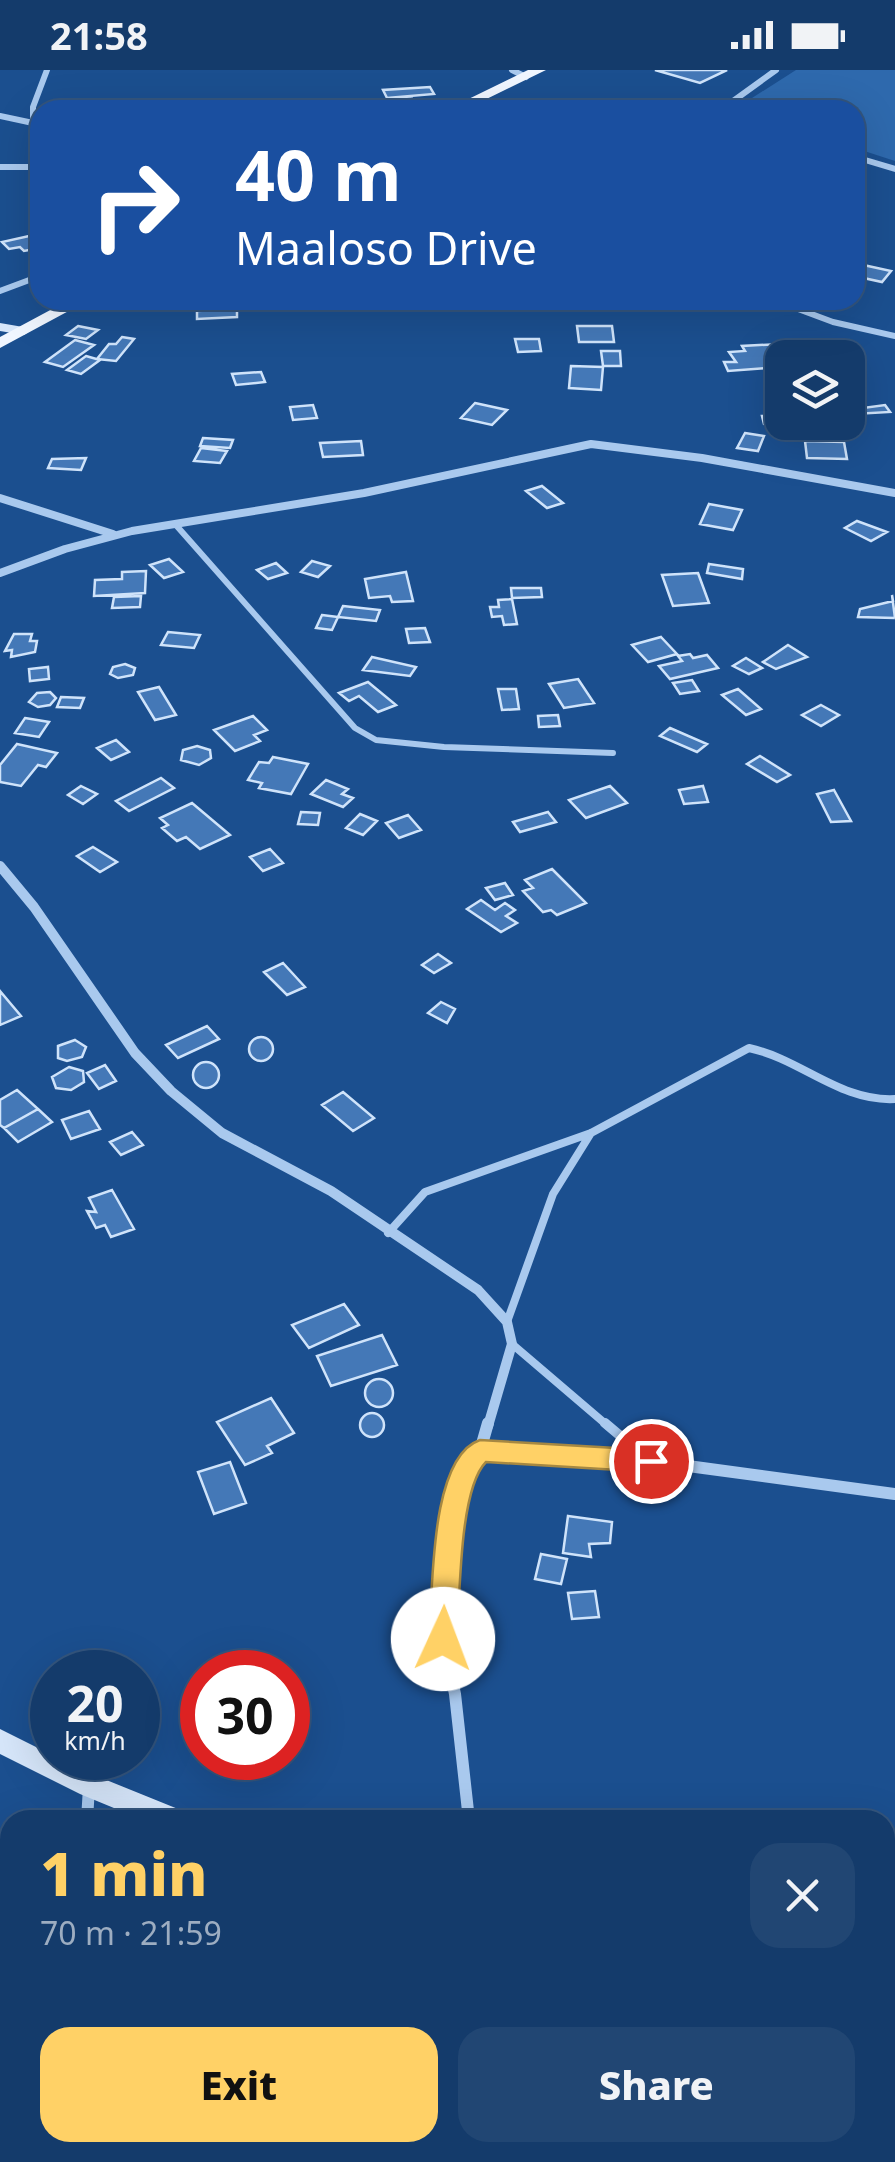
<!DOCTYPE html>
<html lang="en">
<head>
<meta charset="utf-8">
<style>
	body { margin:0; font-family:"Noto Sans",sans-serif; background:#214673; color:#f1f3f6; height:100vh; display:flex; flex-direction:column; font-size:38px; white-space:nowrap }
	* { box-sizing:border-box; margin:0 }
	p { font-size:32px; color:#9dadc1 }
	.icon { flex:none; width:55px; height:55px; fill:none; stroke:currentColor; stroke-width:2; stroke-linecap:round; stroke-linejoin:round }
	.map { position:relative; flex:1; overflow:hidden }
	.panel { position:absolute; left:0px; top:1740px; width:895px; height:352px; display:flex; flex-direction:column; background:#143b6b; border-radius:30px 30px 0 0; box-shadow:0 10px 40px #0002,0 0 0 2px #33557e }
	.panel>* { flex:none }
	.banner { position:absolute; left:30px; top:30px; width:835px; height:210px; border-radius:30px; box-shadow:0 10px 40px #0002,0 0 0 2px #33557e; background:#1a4fa0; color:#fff; overflow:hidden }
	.buttons { position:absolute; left:765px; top:270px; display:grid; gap:20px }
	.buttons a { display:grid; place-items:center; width:100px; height:100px; border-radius:20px; background:#143b6b; box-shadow:0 10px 40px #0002,0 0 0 2px #33557e; font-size:50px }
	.speed { position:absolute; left:30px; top:1580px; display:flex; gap:20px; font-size:50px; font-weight:700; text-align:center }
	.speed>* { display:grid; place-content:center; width:130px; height:130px; border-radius:50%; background:#143b6b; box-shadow:0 10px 40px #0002,0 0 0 2px #33557e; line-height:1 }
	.speed small { font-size:25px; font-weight:400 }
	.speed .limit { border:15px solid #d22; background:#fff; color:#111 }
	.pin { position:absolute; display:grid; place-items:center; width:85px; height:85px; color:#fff; margin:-42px; border:5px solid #fff; border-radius:50%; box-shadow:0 2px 10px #0007 }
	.me { position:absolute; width:110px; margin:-55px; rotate:2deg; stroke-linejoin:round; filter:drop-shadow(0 0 8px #0008) }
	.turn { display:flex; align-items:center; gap:35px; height:210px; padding:0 40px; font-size:45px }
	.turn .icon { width:130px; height:130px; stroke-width:2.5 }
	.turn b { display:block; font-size:70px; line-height:85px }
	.round { display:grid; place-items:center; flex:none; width:105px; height:105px; border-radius:30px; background:#214673 }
	.summary { display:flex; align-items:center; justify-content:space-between; height:170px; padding:0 40px }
	h1 { font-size:60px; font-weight:800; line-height:75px; color:#ffd166 }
	.action { display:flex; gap:20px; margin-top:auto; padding:20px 40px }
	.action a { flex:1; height:115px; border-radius:30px; background:#ffd166; color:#111; font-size:40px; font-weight:800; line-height:115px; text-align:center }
	.action a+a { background:#214673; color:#f1f3f6 }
	.status { display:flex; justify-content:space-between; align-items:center; height:70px; padding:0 50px; background:#143b6b; direction:ltr }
	.status svg { height:28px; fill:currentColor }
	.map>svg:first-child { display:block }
	.green { fill:#2e69ad }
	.building { fill:#4478b7; stroke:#cfe3fa; stroke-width:2.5 }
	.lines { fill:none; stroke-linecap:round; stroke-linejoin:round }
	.path { stroke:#a9c9ee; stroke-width:6; stroke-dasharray:6 10; stroke-linecap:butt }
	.lane-far2 { stroke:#a9c9ee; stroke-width:6 }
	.lane-far1 { stroke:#a9c9ee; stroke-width:8 }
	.lane { stroke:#a9c9ee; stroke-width:10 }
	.street-far3 { stroke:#a9c9ee; stroke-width:6 }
	.street-far2 { stroke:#a9c9ee; stroke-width:8 }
	.street-far1 { stroke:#a9c9ee; stroke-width:10 }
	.street { stroke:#a9c9ee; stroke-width:12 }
	.secondary { fill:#d6e6fa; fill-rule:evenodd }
	.primary { fill:#f0f6ff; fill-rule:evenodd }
	.route { fill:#ffd166; stroke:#a68842; stroke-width:2.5 }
</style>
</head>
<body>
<div class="status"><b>21:58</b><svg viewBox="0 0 49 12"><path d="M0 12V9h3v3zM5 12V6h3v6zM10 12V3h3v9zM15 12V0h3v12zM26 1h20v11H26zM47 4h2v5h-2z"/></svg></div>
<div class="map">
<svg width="895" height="2092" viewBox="0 0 895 2092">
	<rect width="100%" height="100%" fill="#1b4f8f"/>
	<path class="green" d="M796,0H895V91L855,78V40H753L752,28Z"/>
	<path class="building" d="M655,0H727L700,13Z
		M430,17L434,24L387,28L383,20Z
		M411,27L418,38L385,40L379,31Z
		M38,164L40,178L24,181L20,177L9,179L2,172Z
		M863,195L868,196L891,201L882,212L859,207Z
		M237,239V247L197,249V241Z
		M78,256L98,260L86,269L66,265Z
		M577,256H612L614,272H579Z
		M122,267L134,269L116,291L97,289L109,274H116Z
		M515,269H539L541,281L518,282Z
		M75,270L94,275L63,297L45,292Z
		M781,274L790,288H782V297L728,301L724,292H736L729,282L745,281L742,276Z
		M601,281H620L621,296H603Z
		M86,286L100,290L81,304L67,300Z
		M571,296L603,297L601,320L569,318Z
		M261,302L265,312L236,315L232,304Z
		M475,333L507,340L492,355L461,348Z
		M313,335L317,348L293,350L290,337Z
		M885,335L890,342L854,344L848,340Z
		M762,346H782V352H794L796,359L764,354Z
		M745,363L764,366L758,381L737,378Z
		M203,368L233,370L230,378L200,376Z
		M361,371L363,385L323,387L320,373Z
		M805,371L844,372L847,389L807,388Z
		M201,378L227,381L220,393L194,391Z
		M86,388L81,400L48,398L52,389Z
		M542,416L563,433L547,438L526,421Z
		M709,434L742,440L733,460L700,454Z
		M857,451L887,462L871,471L845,458Z
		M169,489L183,502L164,508L150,495Z
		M312,491L330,496L318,507L301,502Z
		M276,493L287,503L268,509L257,500Z
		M709,494L743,499L742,509L707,503Z
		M146,501L145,523L94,526L95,510L122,509V502Z
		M406,502L413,531L392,532L390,526L369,528L365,509Z
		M698,503L709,533L673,536L662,505Z
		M511,518H541L542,527L512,528Z
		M892,525L895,548L858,547L860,539L893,531Z
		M141,526L140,537L112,538L114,527Z
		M512,529L517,554L504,555L502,546L492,547L490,537H499L498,530Z
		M343,536L380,540L376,551L338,547Z
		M322,545L338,547L332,560L316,558Z
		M425,558L430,572L409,573L406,559Z
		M168,562L200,565L194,578L161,575Z
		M14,564H32L30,571H37L35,582L11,587L12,580L5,581Z
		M661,567L677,584L648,592L632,575Z
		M788,575L807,587L776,599L763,592Z
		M690,584L693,588L707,585L718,598L670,609L659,596L682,591L678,586Z
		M372,587L416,597L410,606L363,600Z
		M746,588L762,598L749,604L733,596Z
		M125,594L135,598L133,605L118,608L110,604L113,597Z
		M48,597L49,609L30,611L29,599Z
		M578,609L594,633L564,638L549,614Z
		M692,610L699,621L680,624L673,613Z
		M368,612L396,635L378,642L359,626L349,631L339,623Z
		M159,617L176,645L155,650L138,622Z
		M498,619H516L519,639L502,640Z
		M738,619L761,639L746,645L722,625Z
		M50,622L56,628L50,635L38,637L29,632L37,623Z
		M61,627L84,628L80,638L57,637Z
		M821,635L839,645L821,656L802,645Z
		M558,645L560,656L539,657L538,646Z
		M253,646L267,660L254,665L260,671L235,681L214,660Z
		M25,648L49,652L39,667L15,663Z
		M670,658L707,674L697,682L660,666Z
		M116,670L129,682L111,690L97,678Z
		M17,674L57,683L46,697L38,695L21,716L0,712V695Z
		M197,676L210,680L211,688L199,695L181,690L183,680Z
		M760,686L790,705L777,712L747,694Z
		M273,687L308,694L291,724L259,718L262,713L248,710L259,692L269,693Z
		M161,708L174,718L129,741L116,731Z
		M326,710L348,719L342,724L353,728L343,737L311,724Z
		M81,716L97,724L83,734L68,725Z
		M610,716L627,733L586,748L569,730Z
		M703,716L708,732L684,734L679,720Z
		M834,720L851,751L831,752L817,724Z
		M192,733L230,765L200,779L186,767L177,771L162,758L168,755L160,748Z
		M301,742L320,743L318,755L298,754Z
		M548,742L556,752L520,762L513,752Z
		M360,744L377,751L363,765L346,758Z
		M408,745L421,760L399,768L386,753Z
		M93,777L117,792L100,802L77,786Z
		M270,779L283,793L263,801L250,787Z
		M552,799L586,833L557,845L551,840L543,842L523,821L533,818L525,810Z
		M505,813L513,825L495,830L486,818Z
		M481,830L495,840L505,833L515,840L506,846L517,853L501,862L467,839Z
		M438,884L451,893L434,903L422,895Z
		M283,893L305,917L287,925L264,902Z
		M0,921L21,946L0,955Z
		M441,932L455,939L447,953L428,943Z
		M207,956L219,969L178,988L166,975Z
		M249 979a12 12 0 1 1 24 0a12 12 0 1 1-24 0Z
		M75,970L86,977L82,987L67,991L58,988V976Z
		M193 1005a13 13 0 1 1 26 0a13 13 0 1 1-26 0Z
		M105,995L116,1011L99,1019L87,1003Z
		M69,997L83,1001L84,1012L71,1020L56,1018L52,1007Z
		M17,1020L38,1039L4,1058L0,1055V1030Z
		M343,1022L374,1048L353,1061L322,1035Z
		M38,1039L52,1052L18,1072L4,1058Z
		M89,1041L100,1059L71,1069L62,1050Z
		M132,1062L143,1075L121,1085L110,1072Z
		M112,1120L134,1159L111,1167L105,1155L96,1158L87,1141L96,1142L89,1128Z
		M344,1234L359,1255L309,1278L292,1255Z
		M382,1265L397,1295L331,1316L317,1286Z
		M365 1323a14 14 0 1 1 28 0a14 14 0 1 1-28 0Z
		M271,1328L294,1363L267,1376L272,1383L245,1395L217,1352Z
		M360 1355a12 12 0 1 1 24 0a12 12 0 1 1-24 0Z
		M230,1392L246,1433L214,1444L198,1402Z
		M568,1446L612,1452L610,1473L589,1474L591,1487L563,1483Z
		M541,1484L567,1489L561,1514L535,1509Z
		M595,1521L599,1547L572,1549L568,1523Z"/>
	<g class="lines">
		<path class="path" d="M0,1771L10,1772"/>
		<path class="lane-far2" d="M175,454L355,658L376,670L444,677L613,683"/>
		<path class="lane-far1" d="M388,1163L425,1122L591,1063L749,978C801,989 840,1032 895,1029
			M507,1252L553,1124L591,1063
			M512,1274L608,1356"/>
		<path class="lane" d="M605,1353L650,1391"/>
		<path class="street-far3" d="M512,0L526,7
			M731,40L729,34L776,0
			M0,46L33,53L40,59
			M33,53V37L47,0
			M855,87L895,99
			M0,97H40
			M0,221L40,206
			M774,230L833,252L895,266"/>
		<path class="street-far2" d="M0,428L113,464
			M0,503L65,479L132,461L364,423L591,374L702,388L895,423"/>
		<path class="street-far1" d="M0,796L34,837L135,983L171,1021L222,1063L331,1121L478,1220L507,1252L512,1274L488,1356"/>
		<path class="street" d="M480,1381L488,1353
			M87,1750L89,1717
			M469,1750L455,1624L443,1569L451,1457L465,1395L480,1381L651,1391L895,1424
			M81,2082V2092
			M664,2082L668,2092"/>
		<path class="secondary" d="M0,253L29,258L30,261L24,265L0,261Z
			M0,1659L52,1685V1688L183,1741L187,1750H143L80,1724L0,1684Z
			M885,2009L895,2012V2040L885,2037Z"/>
		<path class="primary" d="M528,0H546L464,40H446Z
			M69,230H89L0,278V267Z"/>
	</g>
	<path class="route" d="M480,1370L651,1380L660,1383L664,1391L660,1399L651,1402L486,1392C459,1419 460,1528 457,1569L453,1577L443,1581L433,1577L429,1569C433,1522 429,1387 480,1370Z"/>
</svg>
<div class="buttons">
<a><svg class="icon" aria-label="layers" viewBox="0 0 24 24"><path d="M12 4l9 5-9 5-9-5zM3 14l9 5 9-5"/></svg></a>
</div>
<div class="speed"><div>20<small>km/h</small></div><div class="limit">30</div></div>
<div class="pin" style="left:651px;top:1391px;background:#d93025"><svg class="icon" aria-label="arrive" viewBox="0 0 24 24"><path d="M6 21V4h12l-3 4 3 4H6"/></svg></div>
<svg class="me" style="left:443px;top:1569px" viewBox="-20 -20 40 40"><circle r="19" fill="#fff"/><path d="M0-13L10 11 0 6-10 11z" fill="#ffd166"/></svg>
<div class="banner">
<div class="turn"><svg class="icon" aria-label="right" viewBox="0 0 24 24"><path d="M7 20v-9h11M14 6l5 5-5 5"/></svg><div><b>40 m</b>Maaloso Drive</div></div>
</div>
<section class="panel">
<div class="summary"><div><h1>1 min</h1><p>70 m · 21:59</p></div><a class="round"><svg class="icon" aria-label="close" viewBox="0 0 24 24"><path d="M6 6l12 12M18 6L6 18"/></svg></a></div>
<div class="action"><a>Exit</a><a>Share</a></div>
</section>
</div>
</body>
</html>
